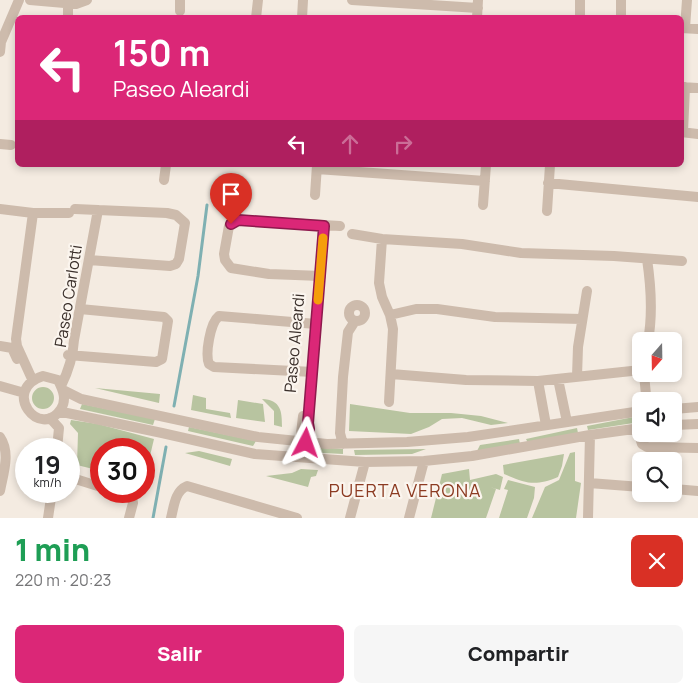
<!DOCTYPE html>
<html lang="es">
<head>
<meta charset="utf-8">
<style>
	body { margin:0; font-family:Manrope,sans-serif; background:#f6f6f6; color:#202124; height:100vh; display:flex; flex-direction:column; font-size:19px; white-space:nowrap }
	* { box-sizing:border-box; margin:0 }
	p { font-size:16px; color:#757577 }
	.icon { flex:none; width:28px; height:28px; fill:none; stroke:currentColor; stroke-width:2; stroke-linecap:round; stroke-linejoin:round }
	.map { position:relative; height:518px; overflow:hidden }
	.panel { display:flex; flex-direction:column; background:#fff; flex:1 }
	.panel>* { flex:none }
	.hud { position:absolute; left:15px; top:15px; width:669px; height:152px; border-radius:8px; box-shadow:0 2px 8px #0003; background:#db2777; color:#fff; overflow:hidden }
	.needle { width:32px; rotate:200deg }
	.tools { position:absolute; left:632px; top:332px; display:grid; gap:10px }
	.tools a { display:grid; place-items:center; width:50px; height:50px; border-radius:8px; background:#fff; box-shadow:0 2px 8px #0003; font-size:25px }
	.speed { position:absolute; left:15px; top:438px; display:flex; gap:10px; font-size:25px; font-weight:700; text-align:center }
	.speed>* { display:grid; place-content:center; width:65px; height:65px; border-radius:50%; background:#fff; box-shadow:0 2px 8px #0003; line-height:1 }
	.speed small { font-size:12px; font-weight:400 }
	.speed .limit { border:8px solid #d22; background:#fff; color:#111 }
	.pin { position:absolute; display:grid; place-items:center; width:42px; height:42px; color:#fff; margin:-51px -21px; border-radius:50% 50% 50% 0; rotate:-45deg; box-shadow:0 0 5px #0007 }
	.pin .icon { rotate:45deg }
	.me { position:absolute; width:55px; margin:-28px; rotate:4deg; stroke-linejoin:round; filter:drop-shadow(0 0 4px #0008) }
	.turn { display:flex; align-items:center; gap:18px; height:105px; padding:0 15px; font-size:22px }
	.turn .icon { width:65px; height:65px; stroke-width:2.5 }
	.turn b { display:block; font-size:35px; line-height:42px }
	.lanes { display:flex; align-items:center; height:48px; padding:0 15px; background:#0003; justify-content:center; gap:25px; direction:ltr }
	.lanes .off { opacity:.35 }
	.round { display:grid; place-items:center; flex:none; width:52px; height:52px; border-radius:8px; background:#f6f6f6 }
	.overview { display:flex; align-items:center; justify-content:space-between; height:85px; padding:0 15px }
	h1 { font-size:30px; font-weight:800; line-height:38px; color:#1e9e55 }
	.cta { display:flex; gap:10px; margin-top:auto; padding:10px 15px }
	.cta a { flex:1; height:58px; border-radius:8px; background:#db2777; color:#fff; font-size:20px; font-weight:800; line-height:58px; text-align:center }
	.cta a+a { background:#f6f6f6; color:#202124 }
	.map>svg:first-child { display:block }
	.green { fill:#b8c4a0 }
	.lines { fill:none; stroke-linecap:round; stroke-linejoin:round }
	.stream { stroke:#7fb0b2; stroke-width:3 }
	.minor { stroke:#cdbbac; stroke-width:10 }
	.route-casing { stroke:#8e194d; stroke-width:12 }
	.route { stroke:#db2777; stroke-width:9 }
	.slow { stroke:#f59e0b; stroke-width:9 }
	.labels { text-anchor:middle; stroke-width:4.5; stroke-linejoin:round; paint-order:stroke }
	.street-label { font-size:16px; fill:#3b302b; stroke:#fbf5ee }
	.neighbourhood-label { font-size:18px; letter-spacing:1px; fill:#8c3b22; stroke:#fbf5ee }
</style>
</head>
<body>
<div class="map">
<svg width="698" height="518" viewBox="0 0 698 518">
	<rect width="100%" height="100%" fill="#f4ebe1"/>
	<path class="green" d="M32 398a11 11 0 1 1 22 0a11 11 0 1 1-22 0Z
		M95,388L160,394L159,403Z
		M193,395L206,398V409L230,413L231,418L191,410Z
		M262,399C281,400 282,411 282,427L274,425V411Z
		M238,400L263,404L265,422L236,418Z
		M82,404L155,419L153,425L80,409Z
		M350,404L410,413H451L481,416L508,423L491,425L462,418L442,419L429,427L411,434L349,431Z
		M639,416L640,422L588,430L587,426Z
		M71,420L98,424L154,439L144,481V449H101V471L77,465L78,433L70,424Z
		M189,427L256,441L253,446L188,431Z
		M577,428L578,433L528,443L526,439Z
		M519,439L520,444L477,451L480,445Z
		M320,447L343,449V454L303,452Z
		M426,449L412,454L355,455L354,450Z
		M199,451L232,459L230,466L185,453Z
		M575,452V481L581,483L576,518H532L545,487L559,480L570,453Z
		M564,454L562,466L558,477C534,487 526,483 504,474L503,465Z
		M301,469L318,470L316,476L311,477L308,487L266,476L292,473Z
		M469,469L470,480L496,474L503,477L500,490L490,487L496,489L486,518H431L442,474Z
		M508,480L535,487L534,498L527,518H499L508,490L504,489Z"/>
	<g class="lines">
		<path class="stream" d="M174,406L198,276L207,205
			M153,518L166,447"/>
		<path class="minor" d="M30,0L76,4L87,0
			M352,0L478,8
			M68,4V18
			M180,11V0
			M256,18L258,0
			M302,18L303,0
			M477,18L478,0
			M580,18V0
			M621,18V0
			M681,28L698,29
			M685,28L687,0
			M0,52L1,42L19,0
			M681,87L698,88
			M681,132L698,134
			M683,132L685,87
			M0,144L11,145
			M317,169L485,181
			M164,180L166,165
			M548,183L698,197
			M315,195L317,165
			M483,205L486,165
			M0,209L33,213L16,339L17,346L32,379
			M75,209L167,213L176,215L185,223L179,259L176,264L170,266L89,260
			M547,211L550,165
			M33,213H69
			M352,234L382,239L462,244L521,253L614,256L682,261
			M382,239L379,283L382,297L390,315L393,329L389,402
			M647,259C651,286 653,314 648,341
			M321,276L269,274L231,268L225,260L224,254L229,226L233,222L238,220L340,226
			M349 313a8 8 0 1 1 16 0a8 8 0 1 1-16 0Z
			M390,315L416,309H437L495,317L582,319
			M0,346L12,348L17,359
			M68,355L156,362L162,359L168,321L164,317L80,309
			M313,372L214,367L209,364C205,354 210,323 219,316L316,324
			M391,374L466,380L538,381L641,370
			M644,374L646,395
			M43,376L58,380C63,390 67,399 61,409C40,441 0,390 43,376Z
			M577,376L578,347L587,291
			M558,379L567,422
			M538,381L546,425
			M0,386L21,392
			M61,386C69,370 73,357 74,340L98,210
			M63,390L81,399L258,437L327,444L407,442L468,437L641,411
			M674,409L698,407
			M59,413H67L162,433L255,454L365,462L424,461L472,456L590,435L641,428
			M50,418L59,428L57,449
			M674,425L698,424
			M637,428L642,444L647,447L698,448
			M0,437C11,453 3,474 0,491
			M300,442L303,416
			M306,443L309,429L308,423L324,226
			M343,444L340,433L343,377L348,332L355,321
			M69,477L101,487
			M589,483L641,487
			M674,489L698,491
			M115,491L132,498L133,503L129,518
			M48,518L52,491
			M171,518C174,506 175,491 187,486L297,518
			M350,518L365,462
			M409,518L424,461
			M588,518L590,435"/>
	</g>
	<g class="lines">
		<defs>
			<path id="route" d="M231,224L238,220L324,226L308,423L309,429L306,443"/>
		</defs>
		<use href="#route" class="route-casing"/>
		<use href="#route" class="route"/>
		<path class="slow" d="M318,300L323,238"/>
	</g>
	<g class="labels">
		<g class="street-label">
			<text transform="translate(68 296) rotate(-81)" y="6">Paseo Carlotti</text>
			<text transform="translate(294 343) rotate(-85)" y="6">Paseo Aleardi</text>
		</g>
		<g class="neighbourhood-label">
			<text x="405" y="497">PUERTA VERONA</text>
		</g>
	</g>
</svg>
<div class="tools">
<a><svg class="needle" viewBox="-14 -14 28 28"><path d="M0-13l5 13h-10z" fill="#e53935"/><path d="M0 13l5-13h-10z" fill="#757577"/></svg></a>
<a><svg class="icon" aria-label="sound" viewBox="0 0 24 24"><path d="M4 9h4l5-4v14l-5-4H4zM17 9q2 3 0 6"/></svg></a>
<a><svg class="icon" aria-label="search" viewBox="0 0 24 24"><circle cx="10" cy="10" r="6"/><path d="M15 15l6 6"/></svg></a>
</div>
<div class="speed"><div>19<small>km/h</small></div><div class="limit">30</div></div>
<div class="pin" style="left:231px;top:224px;background:#d93025"><svg class="icon" aria-label="arrive" viewBox="0 0 24 24"><path d="M6 21V4h12l-3 4 3 4H6"/></svg></div>
<svg class="me" style="left:306px;top:443px" viewBox="-20 -20 40 40"><path d="M0-17L14 15 0 8-14 15z" fill="#db2777" stroke="#fff" stroke-width="4"/></svg>
<div class="hud">
<div class="turn"><svg class="icon" aria-label="left" viewBox="0 0 24 24"><path d="M17 20v-9H6M10 6l-5 5 5 5"/></svg><div><b>150 m</b>Paseo Aleardi</div></div>
<div class="lanes"><svg class="icon" aria-label="left" viewBox="0 0 24 24"><path d="M17 20v-9H6M10 6l-5 5 5 5"/></svg><svg class="icon off" aria-label="ahead" viewBox="0 0 24 24"><path d="M12 20V5M6 11l6-6 6 6"/></svg><svg class="icon off" aria-label="right" viewBox="0 0 24 24"><path d="M7 20v-9h11M14 6l5 5-5 5"/></svg></div>
</div>
</div>
<section class="panel">
<div class="overview"><div><h1>1 min</h1><p>220 m · 20:23</p></div><a class="round" style="background:#d93025;color:#fff"><svg class="icon" aria-label="close" viewBox="0 0 24 24"><path d="M6 6l12 12M18 6L6 18"/></svg></a></div>
<div class="cta"><a>Salir</a><a>Compartir</a></div>
</section>
</body>
</html>
